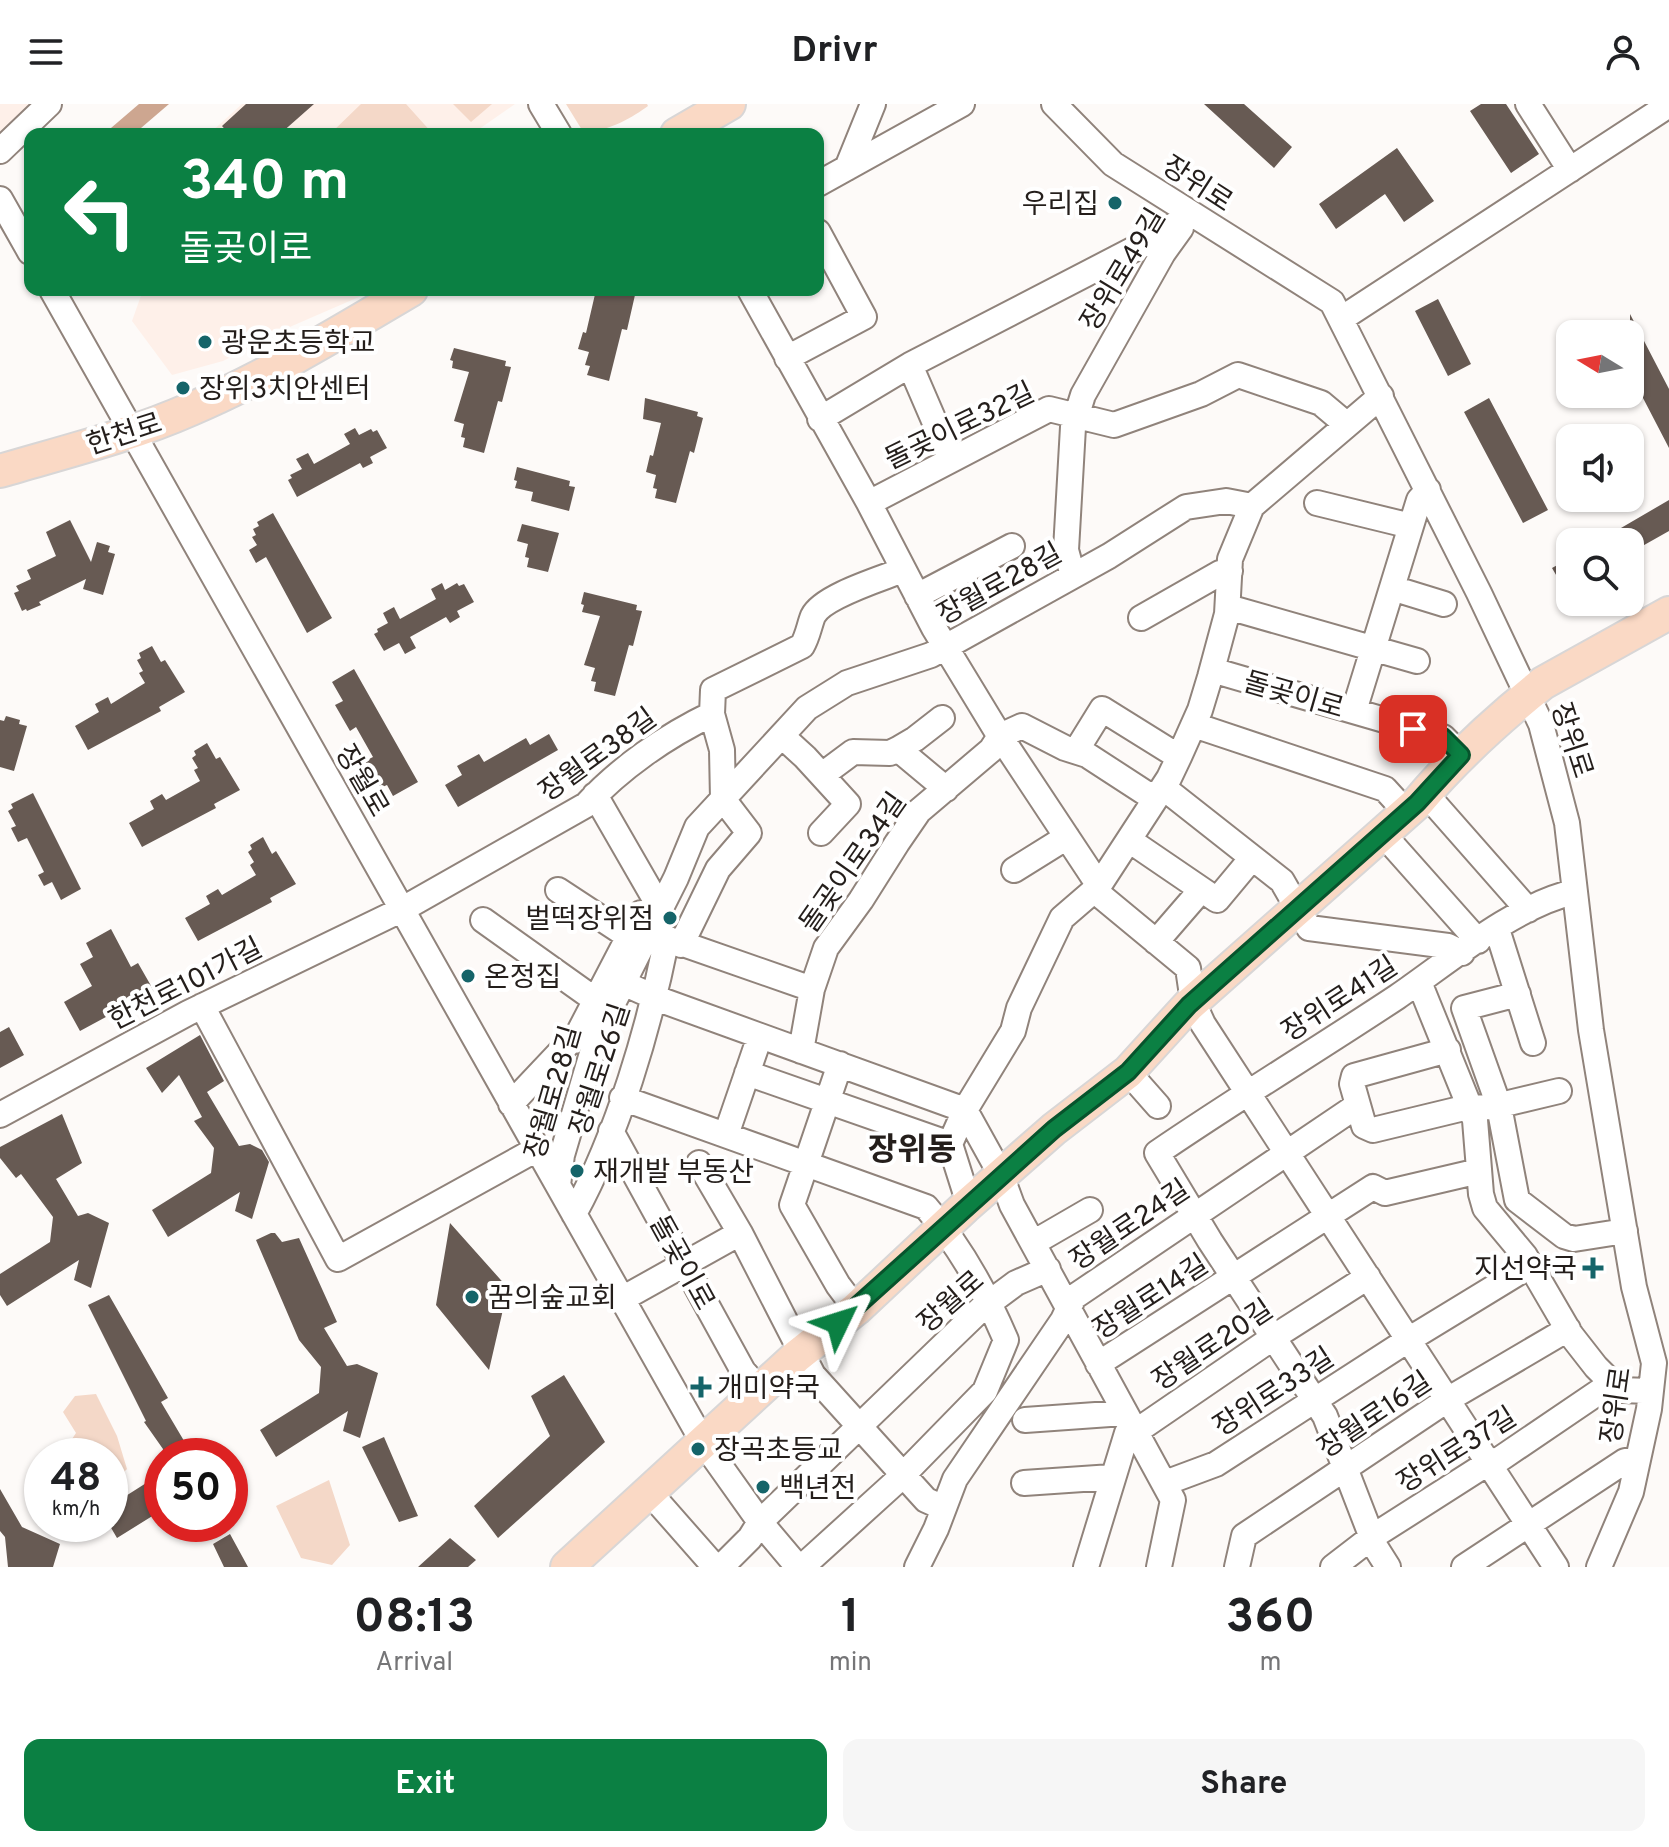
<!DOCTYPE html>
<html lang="en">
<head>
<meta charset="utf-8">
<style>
	body { margin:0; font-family:Overpass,"Noto Sans KR",sans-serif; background:#f6f6f6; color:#202124; height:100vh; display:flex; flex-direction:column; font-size:30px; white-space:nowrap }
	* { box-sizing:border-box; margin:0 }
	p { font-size:26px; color:#757577 }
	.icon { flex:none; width:44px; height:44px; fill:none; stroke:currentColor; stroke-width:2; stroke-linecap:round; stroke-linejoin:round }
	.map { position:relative; height:1463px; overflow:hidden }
	.details { display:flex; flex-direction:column; background:#fff; flex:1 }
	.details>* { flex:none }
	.banner { position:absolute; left:24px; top:24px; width:800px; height:168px; border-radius:16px; box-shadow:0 2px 6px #0004; background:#0b8043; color:#fff; overflow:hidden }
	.needle { width:52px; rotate:280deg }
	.buttons { position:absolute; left:1556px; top:216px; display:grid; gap:16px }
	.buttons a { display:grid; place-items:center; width:88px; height:88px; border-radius:16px; background:#fff; box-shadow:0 2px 6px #0004; font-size:40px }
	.speed { position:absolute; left:24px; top:1334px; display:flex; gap:16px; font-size:40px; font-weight:700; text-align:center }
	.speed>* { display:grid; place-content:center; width:104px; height:104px; border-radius:50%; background:#fff; box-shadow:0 2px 6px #0004; line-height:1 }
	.speed small { font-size:20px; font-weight:400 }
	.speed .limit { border:12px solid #d22; background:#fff; color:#111 }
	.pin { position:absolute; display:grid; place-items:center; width:68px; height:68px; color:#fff; margin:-34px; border-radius:16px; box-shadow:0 4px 12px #0006 }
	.me { position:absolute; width:88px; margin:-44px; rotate:49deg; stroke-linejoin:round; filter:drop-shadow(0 0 6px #0008) }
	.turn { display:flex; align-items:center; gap:28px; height:168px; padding:0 24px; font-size:36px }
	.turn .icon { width:104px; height:104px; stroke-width:2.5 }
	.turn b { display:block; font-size:56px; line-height:68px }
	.eta { display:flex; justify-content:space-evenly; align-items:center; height:136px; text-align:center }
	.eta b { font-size:48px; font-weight:700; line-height:56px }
	.cta { display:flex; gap:16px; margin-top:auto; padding:16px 24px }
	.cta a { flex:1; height:92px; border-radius:16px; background:#0b8043; color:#fff; font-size:32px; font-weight:700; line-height:92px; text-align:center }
	.cta a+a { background:#f6f6f6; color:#202124 }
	header { display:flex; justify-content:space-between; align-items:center; height:104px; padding:0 24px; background:#fff; font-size:36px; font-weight:700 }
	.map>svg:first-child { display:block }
	.built { fill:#fef0e9 }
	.green { fill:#f4d8c8 }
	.water { fill:#cda690 }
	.building { fill:#675a53 }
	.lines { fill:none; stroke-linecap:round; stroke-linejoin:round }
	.minor-casing { stroke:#90837b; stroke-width:28 }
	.major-casing { stroke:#d8d6d6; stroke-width:36 }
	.minor { stroke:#fff; stroke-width:24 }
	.major { stroke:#fad9c5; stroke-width:32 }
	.route-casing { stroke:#07532c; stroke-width:20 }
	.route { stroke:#0b8043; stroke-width:14 }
	.poi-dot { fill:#156469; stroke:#fff; stroke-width:3 }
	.labels { text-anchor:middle; stroke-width:8; stroke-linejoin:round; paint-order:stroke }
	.street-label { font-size:28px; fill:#241e1b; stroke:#fff }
	.poi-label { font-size:28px; fill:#241e1b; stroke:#fff; text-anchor:start }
	.quarter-label { font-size:32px; font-weight:bold; fill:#241e1b; stroke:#fff }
</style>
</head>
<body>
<header><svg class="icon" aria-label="menu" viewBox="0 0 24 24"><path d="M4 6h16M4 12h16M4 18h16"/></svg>Drivr<svg class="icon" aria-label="person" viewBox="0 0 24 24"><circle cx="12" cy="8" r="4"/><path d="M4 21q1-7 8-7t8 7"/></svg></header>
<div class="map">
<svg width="1669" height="1463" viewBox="0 0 1669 1463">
	<rect width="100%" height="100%" fill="#fdfaf8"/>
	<path class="built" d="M0,0H35L0,37Z
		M242,0H515L472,30H209Z
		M143,186H375L292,222L223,257L172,271L132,217Z"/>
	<path class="green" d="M361,0H406L433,30H330Z
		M453,0H492L471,18Z
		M566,0H647L648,2C632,14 602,31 582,26Z
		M96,1290L117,1332L127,1365L110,1382V1352L62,1350L76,1329L63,1308L75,1292Z
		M329,1376L350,1441L332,1461L301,1454L276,1402Z"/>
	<path class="water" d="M139,0H169L134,30H104Z"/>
	<path class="building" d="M246,0H314L280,30H229L222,22Z
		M1204,0H1244L1292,43L1274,64Z
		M1481,0H1506L1539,50L1511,69L1470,7Z
		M1397,44L1434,97L1404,118L1385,90L1336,125L1319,100Z
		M596,186H631L629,190L635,191L627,226L622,225L609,277L587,271L590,262L585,261L589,248L578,245L583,228L586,229Z
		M1438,195L1471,260L1448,272L1415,207Z
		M1630,210L1669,285V344L1630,269Z
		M454,244L506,257L505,262L511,263L502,298L498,297L484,349L463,343L465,334L461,333L464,320L454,317L469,268L452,264L453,257L450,256Z
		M645,294L698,308L697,312L703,314L694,349L690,347L676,399L655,394L657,385L653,384L656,371L646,368L650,351L653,352L661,319L643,315Z
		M1489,294L1548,406L1523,419L1464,308Z
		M355,324L359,331L371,325L373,328L377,326L387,344L370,353L373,359L363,364L360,359L297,393L288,376L292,374L290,371L302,365L296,355L308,349L314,360L350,340L344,330Z
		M517,363L570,377L569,382L575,383L569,407L531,397L533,388L515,384L517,377L514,376Z
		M1669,396V427L1630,449V438H1597Z
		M273,409L332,514L307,529L266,453L256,459L249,446L257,441L252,433L256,431L253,425L259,422L257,418Z
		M70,416L91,458L97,438L110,442L108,448L115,450L103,491L83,485L86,475L39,498L41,501L27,507L26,505L22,507L14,489L19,487L16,482L31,475L27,466L56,452L46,428Z
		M522,420L559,429L548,468L527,463L529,454L525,453L528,440L517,437Z
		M1570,454V495L1552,464Z
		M442,479L445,486L457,479L459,482L464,480L474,498L457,507L460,513L450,519L446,513L410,533L416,544L405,550L399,539L384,547L374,530L378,528L377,525L388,519L383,509L394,503L400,515L436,495L431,485Z
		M584,488L637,501L636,506L642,507L633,542L629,541L615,592L594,587L596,578L591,577L595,564L584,561L600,512L582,508L584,501L581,500Z
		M152,542L161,558L165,556L185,588L159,603L161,607L88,646L75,622L99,608L95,600L108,593L111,600L145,579L139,569L143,567L137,556L141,554L139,549Z
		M354,565L418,678L393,692L387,681L380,684L365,657L373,653L356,623L350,627L335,601L343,597L332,578Z
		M6,612L20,616L19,620L27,622L14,667L0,663V616L4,617Z
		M549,630L558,646L458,703L445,681L462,671L457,662L479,650L484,658L526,634L530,641Z
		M207,639L216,655L220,653L240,686L214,700L216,704L142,743L129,719L154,705L150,697L162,690L166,696L200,677L194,666L198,664L192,654L196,651L194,647Z
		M33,689L81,785L61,796L52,778L44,782L38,771L44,768L27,734L18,738L11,724L16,722L8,707L13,704L11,700Z
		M263,733L272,750L276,747L296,780L270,794L272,798L198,837L185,814L210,800L206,792L218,785L222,791L256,771L250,761L254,758L248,748L252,745L250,741Z
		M111,825L131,863L138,859L154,887L80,927L64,898L92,882L80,860L93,853L86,839Z
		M9,923L24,951L0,964V928Z
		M200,931L224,977L207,988L239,1042L250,1040L262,1046L269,1058L252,1115L235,1107L240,1088L168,1133L152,1106L211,1069L214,1044L194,1017L202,1013L179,971L162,989L146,964Z
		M62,1010L82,1059L56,1075L78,1112L88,1109L109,1119L91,1184L74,1176L79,1156L7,1202L0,1191V1170L50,1138L53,1113L21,1070L16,1074L0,1054V1043Z
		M450,1119L508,1184L489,1266L436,1201Z
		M271,1129H275L282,1138L299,1134L337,1218L324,1224L347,1262L357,1260L378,1269L360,1334L343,1327L348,1307L276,1353L260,1326L319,1289L321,1263L299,1236L256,1136Z
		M109,1191L168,1294L161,1298L193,1352H162L163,1345L144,1318L146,1317L88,1201Z
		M564,1271L605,1338L498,1434L474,1402L550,1332L531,1292Z
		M384,1333L418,1412L399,1418L362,1343Z
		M162,1369V1406L117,1434L110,1422V1402Z
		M0,1385L22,1423L60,1440L53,1463H8L5,1433L0,1427Z
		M230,1430L248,1463H224L213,1440Z
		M450,1434L476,1456L468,1463H418Z"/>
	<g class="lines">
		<defs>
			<path id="minor" d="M541,0L559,30
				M1054,0L1113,60L1332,198L1479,489L1541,620L1567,719L1591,926L1634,1183L1654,1259L1649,1305L1631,1388L1599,1463
				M1528,0L1570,66
				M0,47L49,0
				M847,64L873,0
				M818,80L962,0
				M0,95L30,148
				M52,186L703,1338L760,1418L798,1463
				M750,186L869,399L934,524L996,626L1094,774L1101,792L1188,864L1193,898L1203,920L1556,1463
				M1341,215L1669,1
				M787,254L864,213L818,128
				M910,261L951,356
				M820,315L910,261L1144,140L1190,111
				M869,399L1049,305L1114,321L1201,290L1238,271L1321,299L1346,320
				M1317,399L1411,422
				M1073,472L1066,446L1073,323L1083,291L1163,149L1181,124
				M1392,484L1444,500
				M917,492L1012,442
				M1228,503L1417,557
				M1141,514L1220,469L1230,467
				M1212,566L1443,633L1461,651
				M1354,607L1419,396L1428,386
				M1194,621L1385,685L1406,708
				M782,632L805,653L848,700L821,729
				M898,645L915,635L942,614
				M1076,647L1102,605L1179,653
				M822,671L853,648L890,649L898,645L946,685
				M1425,689L1528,806
				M595,691L652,790
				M1382,729L1478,837
				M1129,736L1217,796L1252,754
				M1014,766L1067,733
				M558,786L628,832
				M483,816L594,895
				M1497,825L1533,939
				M666,834L812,885
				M1156,838L1201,786
				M681,841L718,765L749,729L723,695L722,646L712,610L713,586L802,542C808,532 809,522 813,512C823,492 881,475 903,466
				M1419,878L1475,1016L1481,1090L1485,1104L1525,1152L1571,1231L1596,1263L1619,1286L1651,1287
				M623,879L661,896L965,1006L1001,1071L1012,1101L1173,1396L1159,1463
				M1518,890L1464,904L1499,1002L1517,1096L1564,1132L1574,1135L1625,1127
				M202,902L338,1155L537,1045
				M1448,946L1354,972L1352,980L1364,1022L1373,1026L1464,1004L1492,1003L1559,987
				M801,947L812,885L826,844L861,796L897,739L919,707L991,646L1000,632L1022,622L1065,644L1087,651L1147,690L1169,688L1282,777L1309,824L1448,842L1462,849
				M840,960L792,1101L838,1181L856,1205
				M1128,968L1158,1002
				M747,969L950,1040L969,1100
				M622,994L926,1103C961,1143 985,1187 1006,1236L985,1287L899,1375L802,1463
				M511,1000L579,928L641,809
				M0,1011L188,909L401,806L586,701C620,664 666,632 712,610
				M611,1027L743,1267L760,1286
				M726,1031L760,932
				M950,1040L965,1006L1013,927L1019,904L1062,814L1098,783L1169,674L1179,653L1200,606L1210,573L1227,510L1230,455L1252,402L1381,292
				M699,1059L740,1129L813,1271L926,1396L944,1404
				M558,1081L562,1051L598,929L676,774L697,723L807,604L847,579L931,551L1109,452L1186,403L1226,397L1252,402
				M574,1110C618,1030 649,924 667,834
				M1033,1139L1090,1106
				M622,1195L740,1129
				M1098,1260L1373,1083L1385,1089L1479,1067
				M1025,1316L1124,1309
				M1024,1379L1112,1373
				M1165,1379L1216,1360L1408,1236L1531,1161
				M649,1388L715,1463
				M721,1463L750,1434L760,1418L981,1205L1016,1179L1048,1165
				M917,1463L936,1425L955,1375L1063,1216L1074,1193L1358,1001
				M1086,1463L1127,1329L1144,1322L1274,1233L1368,1173
				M1237,1463L1244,1432L1447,1296L1568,1225
				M1333,1463L1372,1433L1488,1359L1500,1355L1612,1279
				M1388,1463L1376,1444L1325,1312L1210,1137L1157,1049C1236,995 1317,946 1397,893C1448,858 1515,801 1574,788
				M1464,1463L1625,1357L1638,1355"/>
			<path id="major" d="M677,30L729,0
				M0,367C64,348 130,332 191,305C268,272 340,228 411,186
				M567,1463L797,1252L856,1205L965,1103L1054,1025L1128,968L1189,901L1417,699C1454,655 1498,615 1543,579L1669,509"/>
		</defs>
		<use href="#minor" class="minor-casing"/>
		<use href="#major" class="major-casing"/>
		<use href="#minor" class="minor"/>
		<use href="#major" class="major"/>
	</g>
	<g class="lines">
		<defs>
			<path id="route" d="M838,1219L1054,1025L1128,968L1189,901L1417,699L1461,651L1443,633L1413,625"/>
		</defs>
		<use href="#route" class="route-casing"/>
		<use href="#route" class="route"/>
	</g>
	<g class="poi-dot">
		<circle cx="1115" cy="99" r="8"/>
		<circle cx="205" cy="238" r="8"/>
		<circle cx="183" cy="284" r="8"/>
		<circle cx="670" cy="814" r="8"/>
		<circle cx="468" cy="872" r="8"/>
		<circle cx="577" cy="1067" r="8"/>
		<path d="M1589 1152h8v8h8v8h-8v8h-8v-8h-8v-8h8z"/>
		<circle cx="472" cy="1193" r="8"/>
		<path d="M697 1271h8v8h8v8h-8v8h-8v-8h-8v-8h8z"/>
		<circle cx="698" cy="1345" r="8"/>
		<circle cx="763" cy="1383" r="8"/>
	</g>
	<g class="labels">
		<g class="street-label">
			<text transform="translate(1198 79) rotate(33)" y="10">장위로</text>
			<text transform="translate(1122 165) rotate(-59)" y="10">장위로49길</text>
			<text transform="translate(959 321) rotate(-26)" y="10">돌곶이로32길</text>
			<text transform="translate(124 329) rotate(-18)" y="10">한천로</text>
			<text transform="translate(999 479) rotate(-29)" y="10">장월로28길</text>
			<text transform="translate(1294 590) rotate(16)" y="10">돌곶이로</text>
			<text transform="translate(1573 636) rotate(72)" y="10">장위로</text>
			<text transform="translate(597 650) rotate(-36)" y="10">장월로38길</text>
			<text transform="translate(363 676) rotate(60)" y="10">장월로</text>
			<text transform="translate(852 758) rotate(-55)" y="10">돌곶이로34길</text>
			<text transform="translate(185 879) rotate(-27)" y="10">한천로101가길</text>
			<text transform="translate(1339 894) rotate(-33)" y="10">장위로41길</text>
			<text transform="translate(599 965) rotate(-72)" y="10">장월로26길</text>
			<text transform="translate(552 988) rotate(-74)" y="10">장월로28길</text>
			<text transform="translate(1129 1120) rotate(-34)" y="10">장월로24길</text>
			<text transform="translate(683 1158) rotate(61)" y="10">돌곶이로</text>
			<text transform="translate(1150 1192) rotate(-33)" y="10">장월로14길</text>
			<text transform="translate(950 1197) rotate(-41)" y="10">장월로</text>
			<text transform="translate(1212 1240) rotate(-34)" y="10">장월로20길</text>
			<text transform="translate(1273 1287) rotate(-33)" y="10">장위로33길</text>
			<text transform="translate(1615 1301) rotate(-82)" y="10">장위로</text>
			<text transform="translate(1374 1310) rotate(-34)" y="10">장월로16길</text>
			<text transform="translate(1456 1345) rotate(-32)" y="10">장위로37길</text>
		</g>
		<g class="poi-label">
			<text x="1099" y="109" text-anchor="end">우리집</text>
			<text x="221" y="248">광운초등학교</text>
			<text x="199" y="294">장위3치안센터</text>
			<text x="654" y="824" text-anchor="end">벌떡장위점</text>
			<text x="484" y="882">온정집</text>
			<text x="593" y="1077">재개발 부동산</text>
			<text x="1577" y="1174" text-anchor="end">지선약국</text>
			<text x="488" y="1203">꿈의숲교회</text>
			<text x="717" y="1293">개미약국</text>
			<text x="714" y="1355">장곡초등교</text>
			<text x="779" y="1393">백년전</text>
		</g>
		<g class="quarter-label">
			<text x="912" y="1056">장위동</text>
		</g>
	</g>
</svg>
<div class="buttons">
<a><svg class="needle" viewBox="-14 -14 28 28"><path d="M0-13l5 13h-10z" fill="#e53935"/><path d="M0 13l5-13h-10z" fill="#757577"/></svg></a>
<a><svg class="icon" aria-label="sound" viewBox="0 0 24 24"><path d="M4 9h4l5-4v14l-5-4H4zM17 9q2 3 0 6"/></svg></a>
<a><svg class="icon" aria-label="search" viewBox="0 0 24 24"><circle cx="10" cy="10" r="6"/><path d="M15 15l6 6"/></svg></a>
</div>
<div class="speed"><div>48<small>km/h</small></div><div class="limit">50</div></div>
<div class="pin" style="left:1413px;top:625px;background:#d93025"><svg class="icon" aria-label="arrive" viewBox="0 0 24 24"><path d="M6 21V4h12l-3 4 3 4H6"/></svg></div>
<svg class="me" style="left:838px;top:1219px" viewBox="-20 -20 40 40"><path d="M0-17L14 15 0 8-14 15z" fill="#0b8043" stroke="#fff" stroke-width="4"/></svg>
<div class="banner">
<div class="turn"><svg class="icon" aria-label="left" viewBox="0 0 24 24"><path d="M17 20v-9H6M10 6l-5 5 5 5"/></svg><div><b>340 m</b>돌곶이로</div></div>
</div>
</div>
<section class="details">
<div class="eta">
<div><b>08:13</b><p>Arrival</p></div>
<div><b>1</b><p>min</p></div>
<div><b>360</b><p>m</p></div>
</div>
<div class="cta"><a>Exit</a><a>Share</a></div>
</section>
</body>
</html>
